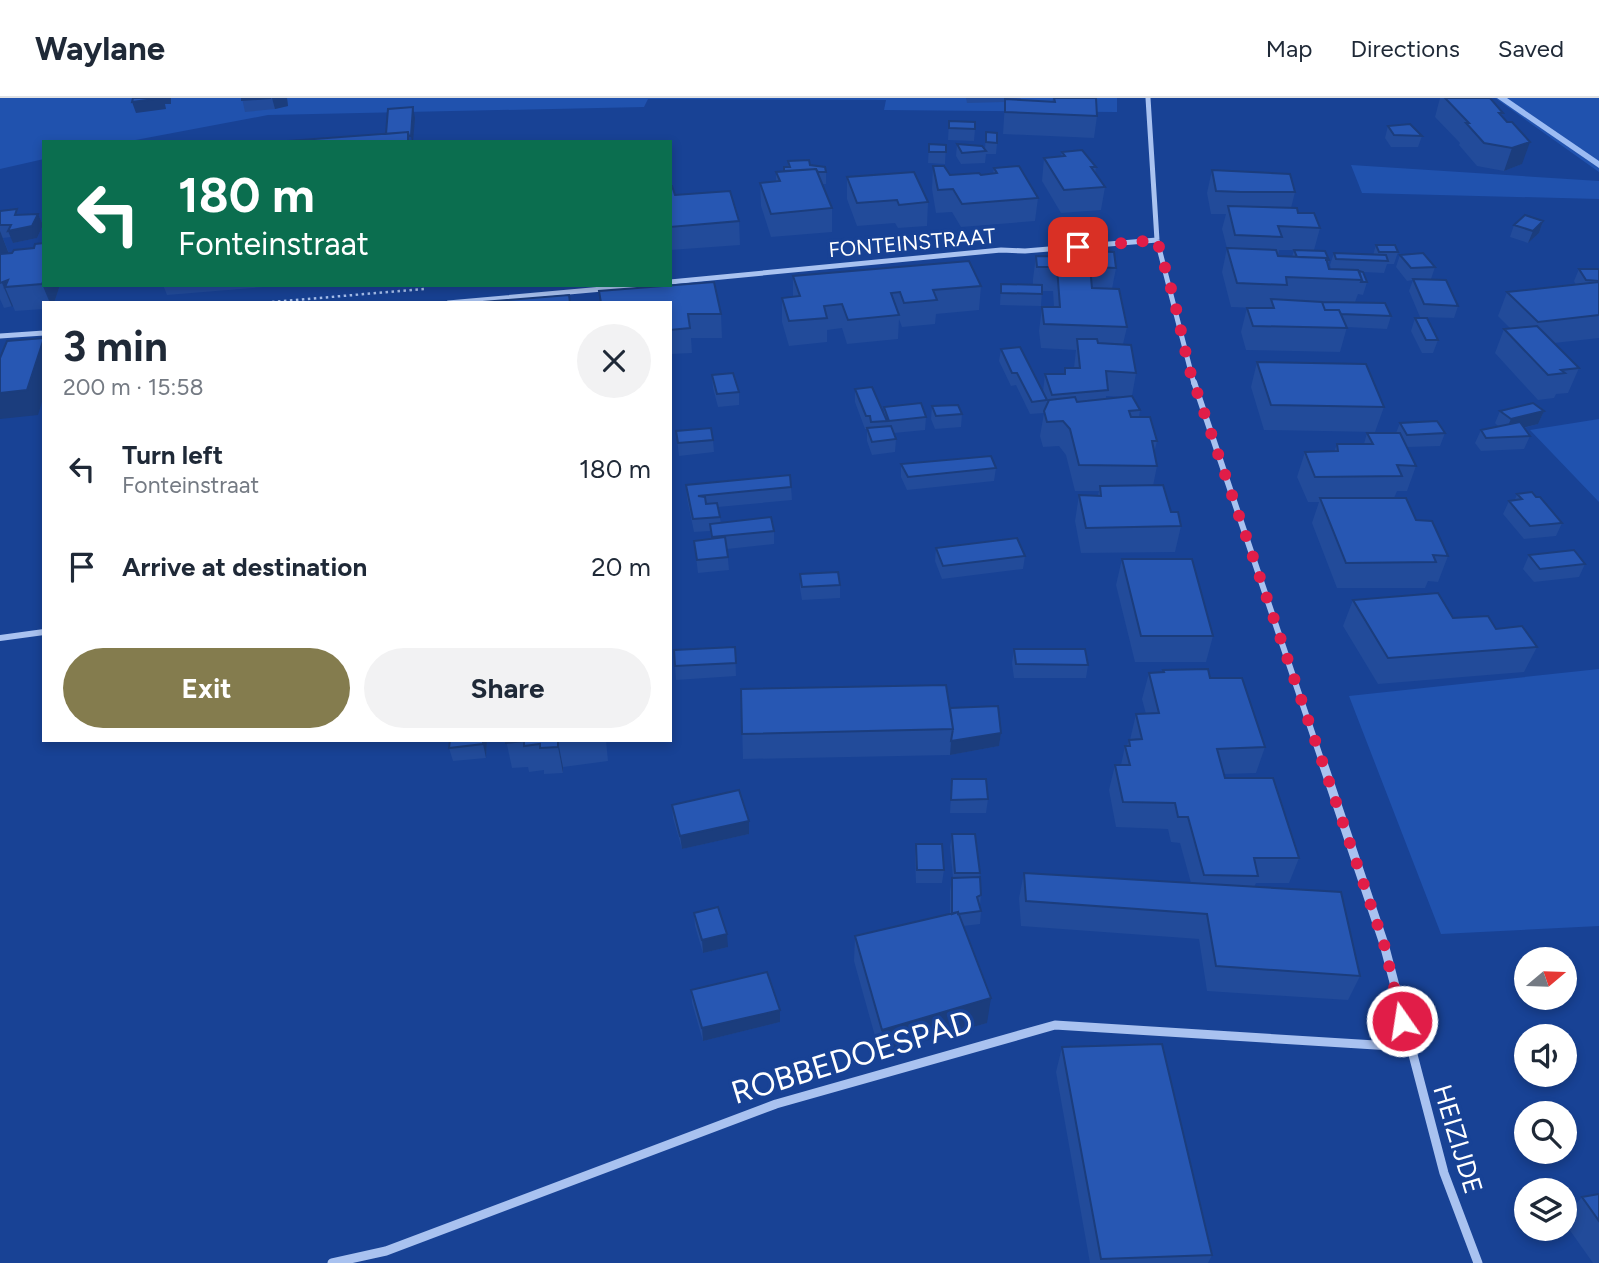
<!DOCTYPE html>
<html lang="en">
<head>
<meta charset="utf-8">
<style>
	body { margin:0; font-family:Figtree,sans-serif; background:#f2f2f3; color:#1f2937; height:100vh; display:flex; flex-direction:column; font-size:26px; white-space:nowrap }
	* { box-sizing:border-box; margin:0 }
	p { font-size:23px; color:#747a83 }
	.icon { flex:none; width:38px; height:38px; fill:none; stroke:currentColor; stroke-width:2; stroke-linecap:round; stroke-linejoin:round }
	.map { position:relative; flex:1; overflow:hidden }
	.details { position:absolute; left:42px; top:203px; width:630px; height:441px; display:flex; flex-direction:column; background:#fff; border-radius:0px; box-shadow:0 4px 10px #0003 }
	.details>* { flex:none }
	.hud { position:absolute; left:42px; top:42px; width:630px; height:147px; border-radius:0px; box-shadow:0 4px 10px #0003; background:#0b6e4f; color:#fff; overflow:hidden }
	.needle { width:46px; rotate:71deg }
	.controls { position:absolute; left:1514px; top:849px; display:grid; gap:14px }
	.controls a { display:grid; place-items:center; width:63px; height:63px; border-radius:50%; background:#fff; box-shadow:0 4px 10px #0003; font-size:35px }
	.pin { position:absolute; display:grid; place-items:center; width:60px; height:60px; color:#fff; margin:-30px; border-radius:14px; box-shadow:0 4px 10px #0006 }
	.me { position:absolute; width:77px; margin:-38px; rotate:347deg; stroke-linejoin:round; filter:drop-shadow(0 0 5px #0008) }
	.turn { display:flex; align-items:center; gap:24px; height:147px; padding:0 21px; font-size:32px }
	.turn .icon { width:91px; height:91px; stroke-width:2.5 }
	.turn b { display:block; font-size:49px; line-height:60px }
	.round { display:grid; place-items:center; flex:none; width:74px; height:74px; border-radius:37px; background:#f2f2f3 }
	.summary { display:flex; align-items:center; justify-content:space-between; height:119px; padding:0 21px }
	h1 { font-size:42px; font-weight:700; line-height:52px }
	.cta { display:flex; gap:14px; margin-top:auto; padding:14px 21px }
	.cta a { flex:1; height:80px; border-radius:42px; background:#847c4e; color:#fff; font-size:28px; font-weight:700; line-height:80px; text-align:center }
	.cta a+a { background:#f2f2f3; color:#1f2937 }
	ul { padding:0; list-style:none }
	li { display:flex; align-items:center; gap:21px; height:98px; padding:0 21px }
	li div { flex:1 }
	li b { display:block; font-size:26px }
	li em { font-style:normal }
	header { display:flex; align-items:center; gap:42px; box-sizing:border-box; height:98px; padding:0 35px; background:#fff; border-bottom:2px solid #e0e1e3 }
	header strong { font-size:33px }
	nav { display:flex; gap:38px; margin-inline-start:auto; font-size:24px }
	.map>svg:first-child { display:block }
	.green { fill:#2052ae }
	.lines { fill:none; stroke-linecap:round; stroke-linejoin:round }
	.stream { fill:#9cbcf3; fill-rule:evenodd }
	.path { stroke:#a9c2f0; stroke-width:2.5; stroke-dasharray:2.5 3.5; stroke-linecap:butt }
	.minor-far2 { stroke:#a9c2f0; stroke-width:5 }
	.minor-far1 { stroke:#a9c2f0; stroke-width:6 }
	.minor { stroke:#a9c2f0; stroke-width:9 }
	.wall { fill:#224b9a; fill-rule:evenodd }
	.shaded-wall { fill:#1b3d7d }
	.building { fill:#2757b3; stroke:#1b3d7d; stroke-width:2 }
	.route { stroke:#e11d48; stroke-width:12; stroke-dasharray:0 21.6 }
	.labels { text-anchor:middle; stroke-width:7; stroke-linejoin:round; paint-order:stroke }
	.far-street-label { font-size:21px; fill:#fff; stroke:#184295 }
	.street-label { font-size:26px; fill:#fff; stroke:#184295 }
	.near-street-label { font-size:32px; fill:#fff; stroke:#184295 }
</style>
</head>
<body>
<header>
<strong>Waylane</strong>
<nav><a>Map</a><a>Directions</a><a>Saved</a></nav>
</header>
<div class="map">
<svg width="1599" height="1165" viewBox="0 0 1599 1165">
	<rect width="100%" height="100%" fill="#184295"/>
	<path class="green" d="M0,0H1117V14L884,12L886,2L648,1L644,9L268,17L125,44H44V61L0,71Z
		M1495,0H1599V74Z
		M1351,67L1599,83V101L1362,95Z
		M1599,321V404L1530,332Z
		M1599,571V828L1441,836L1349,598Z"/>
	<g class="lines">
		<path class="stream" d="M1497,0H1507L1599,63V70Z"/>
		<path class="path" d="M260,205L424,191"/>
		<path class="minor-far2" d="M1148,0L1157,142L1194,286
			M670,184L1001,152L1025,153L1157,142
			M448,205L647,187
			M0,238L44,235"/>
		<path class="minor-far1" d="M1194,284L1322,664
			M0,540L44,534"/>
		<path class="minor" d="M1322,662L1384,846L1444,1075L1478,1165
			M332,1165L386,1153L776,1006L1055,927L1408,949"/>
	</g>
	<path class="wall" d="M242,0H287L288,8L275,11L245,14Z
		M966,0H1021L1020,2L1052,4L1053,0H1096L1097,18L1094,40L1003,36L1005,4L967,5Z
		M1440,0H1490L1503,15L1502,17L1507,24L1522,66L1504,73L1477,68L1459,47L1460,45L1435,19Z
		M949,23L975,31L974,43L948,42Z
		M1388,28L1422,38L1418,49H1391L1385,40Z
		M986,34L997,45L996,56H986L985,65L961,66L956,58L957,46L985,51Z
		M929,46L946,47L945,66L928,65Z
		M1062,54L1096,69L1095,75L1105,89L1101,112L1061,115L1042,83L1044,60L1061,59Z
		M788,63L810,67L826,74V86H822L832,110V134L771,139L761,108L760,85L776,84V74L784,73L788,69Z
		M933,68L950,77H981L993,76L994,70L1038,100L1035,123L961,129L952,114L936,115L932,91Z
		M1212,72L1295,94L1291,110L1320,130L1314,152L1329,162L1328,167L1329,171H1331L1330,167L1334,155L1373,157L1376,147L1398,154L1394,166H1387L1384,175L1363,174L1367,184L1363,197L1358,196L1355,204L1391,218L1387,231L1347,229L1340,254L1246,252L1241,234L1247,210H1256L1231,209L1222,174L1227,150L1222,131L1226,116H1211L1207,95ZM1279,152H1294L1292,159L1278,158Z
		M847,79L928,104L927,128L898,130L895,125L857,128L847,101Z
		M670,88L675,97L739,123L740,147L670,152Z
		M0,113L19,117L38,116L43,127L37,140L13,145L11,139L3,140L9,155L60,187L54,205H44V211L15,213L13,208L4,210L0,201Z
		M1543,123L1539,135L1528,145L1510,139L1514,127Z
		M1092,153L1116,170L1112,191L1127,229L1123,246L1136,275L1132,298L1140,312L1139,319L1157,343L1154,355L1157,368L1153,388L1181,428L1175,454L1081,455L1075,423L1079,397L1098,398L1099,393H1075L1066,357L1059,348L1043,349L1040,338L1044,315L1030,316L1016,287L1011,288L999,263L1001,251L1043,294L1045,276H1064L1065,270H1074L1076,252L1041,250L1039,233L1042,209H1054L1053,193H1042L1041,208L1000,207L1001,186L1033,187V181L1036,158L1073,159L1074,155H1092ZM1106,298L1125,299L1106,301Z
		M1400,157L1435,169L1431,181L1458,208L1454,220L1420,219L1409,193L1413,182L1407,183L1396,169Z
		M1579,171H1599V240L1554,245L1579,270L1568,295L1556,296L1554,300L1538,302L1495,255L1504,231L1510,230L1498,218L1507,194L1576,187L1574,183Z
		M793,178L981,188L979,212L936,216L935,226L902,229L899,221L898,241L847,246L842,230L827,232V244L789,248L782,224V200L793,199Z
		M163,187H288L167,197Z
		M670,205L721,216L722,240H691L692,255L670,256Z
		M1415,220L1438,242L1433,255H1422L1411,233Z
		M1257,264L1384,309L1375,334L1264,332L1251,289Z
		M712,277L739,294V307L718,309L713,290Z
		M855,291L884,316V309L926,319L925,332L894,335L896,341L895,354L872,357L867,343V331H865L855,304Z
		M932,308L962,316L961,329L935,331L931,321Z
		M1500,313H1544L1538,326L1524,330L1530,338L1524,351L1481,353L1475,345L1481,332L1499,329L1495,325Z
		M1400,325L1445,335L1440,348L1407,349L1416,368L1407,393H1397L1394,400L1448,458L1438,484L1428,483L1425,490H1337L1312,425L1319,404H1308L1297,379L1305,354H1334L1337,346H1364L1367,335H1396Z
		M676,333L713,342L714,354L679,358Z
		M901,366L996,370L994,383L907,392L901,379Z
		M686,387L791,389L792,402L718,409L721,425L774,433V446L727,451L729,472L698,475L694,443L711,441L710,433L694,434L687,400Z
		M1517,396L1562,425L1556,438L1524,441L1503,416L1509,403L1515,402Z
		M936,450L1025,458L1023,471L942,481L935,463Z
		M1529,457L1585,466L1579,479L1534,484L1523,471Z
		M1122,461L1213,538L1206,564H1135L1116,487Z
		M800,476L840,487V500L802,502L800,490Z
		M1353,502L1453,520L1496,531L1537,549L1524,574L1378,586L1343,528Z
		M735,549L736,578L676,582L674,552Z
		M1014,551L1088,567L1086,580H1014L1012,565Z
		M1163,572L1210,580L1265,649L1256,675L1224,676L1225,680L1299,760L1289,785H1256L1254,789L1360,878L1348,902L1207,893L1199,841L1021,828L1019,800L1024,775L1191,785L1180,745L1171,744L1168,731L1116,729L1109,692L1115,667H1121L1125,648H1127L1129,642H1130L1136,616H1146L1142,601L1149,575L1163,574Z
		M741,591L950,610L1001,635L999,648L950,657L743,661Z
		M487,642L486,660L453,663L449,650Z
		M506,642H606L608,663L563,669V675L544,676V672L529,674L528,669L512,670Z
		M952,681L988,701L986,715H950Z
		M672,707L749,736L682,751L673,720Z
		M952,736L980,775L979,779L981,797L980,807L981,813L980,826L963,828L987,925L880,956L854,863L855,838L950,816V793L952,780H953L950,749Z
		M916,746L944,772L942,785H916L915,759Z
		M694,815L728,849L703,855L695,828Z
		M691,892L780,924L703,943L692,905Z
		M1062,949L1212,1157L1208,1165H1090L1056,974Z
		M1599,1096V1165H1593L1564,1124V1121L1582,1099Z"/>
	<path class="shaded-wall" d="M162,0H171V6H165L166,11L136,15L132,4Z
		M272,0H287L288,8L275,11Z
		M413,9L415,20L413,44H412L411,38Z
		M1530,44L1522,66L1504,73L1512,50Z
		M38,116L43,127L37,140L13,145L8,133Z
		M1543,123L1539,135L1528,145L1533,133Z
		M0,133L9,156L0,180Z
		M8,182L5,189L13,208L12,209L2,185Z
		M44,182V187H60L54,205H50L42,186Z
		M44,241V297L38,317L0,321V295Z
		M1544,313L1538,326L1505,334L1511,321Z
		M1001,635L999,648L950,657L951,643Z
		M483,642H487L486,660L483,646Z
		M558,643L563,669V675L558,649Z
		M749,723V736L682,751L680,738Z
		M727,836L728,849L703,855L702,842Z
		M991,900L987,925L880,956L882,932Z
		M780,912V924L703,943L702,930Z"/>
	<path class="building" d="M133,0H162L132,4Z
		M242,0H271L242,2Z
		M1054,0H1096L1097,18L1005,14V1L1055,4Z
		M1445,0H1490L1503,15H1499L1507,24H1512L1530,44L1512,50L1484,45L1466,25H1469Z
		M413,9L411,38H409L408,34L386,36L388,11Z
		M949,23L975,24V31L949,30Z
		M1410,26L1422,38L1394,37L1388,28Z
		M408,34V44H274Z
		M986,34L997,35V45L986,44Z
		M929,46L946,47V54H929Z
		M957,46L982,48L986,53L962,55Z
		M1082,52L1096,69H1091L1105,89L1064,92L1044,60L1065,58L1062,54Z
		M809,62L810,67L825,69L826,74H818L816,71L784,73V69H790L788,63Z
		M933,68H944L950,77L979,75L981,77L997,75L994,70L1019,68L1038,100L962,106L953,91L938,92Z
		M816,71L832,110L771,116L760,85L780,83L776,74Z
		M1212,72L1290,76L1295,94H1241L1216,93Z
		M914,74L928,104L899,107L897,102L857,105L847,79Z
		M670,88H672L675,97L730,93L739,123L670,129Z
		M1228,108L1297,110L1298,115H1314L1320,130L1278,128L1282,139L1235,137Z
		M17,111L15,117L38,116L32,128L8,133L11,127H0V113Z
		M1525,117L1543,123L1533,133L1514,127Z
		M44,145V182L42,186L5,189L8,182L0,185V156L12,155L14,152L34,150L35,146Z
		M1376,147H1395L1398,154H1379Z
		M1227,150L1276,152L1278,158L1326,160L1329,171L1358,172L1362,182L1286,179L1287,187L1237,185Z
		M1294,152L1325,153L1329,162H1326V160L1297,159Z
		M1092,153L1114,154L1116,170L1090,169L1092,190L1119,191L1127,229L1044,226L1042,209H1060L1057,169H1037L1036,158L1075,159L1074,155H1093Z
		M1334,155L1386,157L1388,163L1336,161Z
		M1423,155L1435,169L1411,170L1400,157Z
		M969,163L981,188L933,192L937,202L904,205L900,194L891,195L899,217L848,222L842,206L824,208L827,220L789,223L782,200L800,198L793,178Z
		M1579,171H1599V183L1586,182Z
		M1359,173L1363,174L1367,184H1361L1362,182Z
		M1413,181L1446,182L1458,208L1424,206Z
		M714,184L721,216H688L690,230L670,232V205H601L599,193Z
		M1599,184V217L1538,224L1507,194Z
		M1001,186L1042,187V196L1001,195Z
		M569,197L570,205H470Z
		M1271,201L1322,204L1325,212H1339L1347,230L1253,228L1247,210H1274Z
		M1322,204L1385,205L1391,218L1341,216L1339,212H1325Z
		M1415,220H1427L1438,242H1426Z
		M1537,228L1579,270L1561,272L1565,275L1548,277L1504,231Z
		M44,240L27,292L0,295V260L7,243Z
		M1077,241H1097L1098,245L1131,247L1136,275L1106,273L1108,292L1052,297L1045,276H1065V270H1080Z
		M1020,249L1047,302L1032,304L1017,275H1012L1001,251Z
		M1257,264L1366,266L1384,309L1271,307Z
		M733,275L739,294L717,296L712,277Z
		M872,289L887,323L871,324L870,318H866L855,291Z
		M1132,298L1140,312L1129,313L1131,319H1150L1157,343H1152L1157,368L1079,367L1070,331L1063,323L1047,324L1044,313L1049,302L1075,299L1077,304Z
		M921,305L926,319L889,323L884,309Z
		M1533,305L1544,313L1511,321L1500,313Z
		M958,307L962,316L936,318L932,308Z
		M1437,323L1445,335L1407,337L1400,325Z
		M1520,324L1530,338L1486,340L1481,332Z
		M891,328L896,341L872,344L867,330Z
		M711,330L713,342L678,345L676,333Z
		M1367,335H1400L1416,368L1397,367L1402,378L1315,379L1305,354L1338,353L1337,346H1373Z
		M991,358L996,370L908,379L901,366Z
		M790,377L791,389L698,398L705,399L706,406L717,405L720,419L693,421L686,387Z
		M1163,387L1171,414H1178L1181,428L1086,430L1079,397L1101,398L1100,388Z
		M1532,394L1536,399H1540L1562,425L1530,428L1509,403L1522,401L1517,396Z
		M1320,400H1406L1416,422L1432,423L1448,458L1433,457L1436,464L1346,465Z
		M771,419L774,433L712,439L710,426Z
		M725,439L728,459L697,462L694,443Z
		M1017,440L1025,458L943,468L936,450Z
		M1574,452L1585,466L1540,471L1529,457Z
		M1122,461H1192L1213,538H1141Z
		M838,474L840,487L802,489L800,476Z
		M1438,495L1453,520L1488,518L1496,531L1522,528L1537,549L1388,560L1353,502Z
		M735,549L736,565L675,568L674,552Z
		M1014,551H1085L1088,567L1016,566Z
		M1208,571L1210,580H1242L1265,649L1217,651L1225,680H1273L1299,760H1254L1258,778L1204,777L1188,719H1178L1175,705L1123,704L1115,667H1130L1125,648H1130L1129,642L1142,641L1136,616L1159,615L1149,575L1164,574L1163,572Z
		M946,587L953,631L742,636L741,591Z
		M998,608L1001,635L951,643L953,631L950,610Z
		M450,642H483V646L449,650Z
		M506,642H562L558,643V649L540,650V646L524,648V643L506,645Z
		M952,681H986L988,701L951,702Z
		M739,692L749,723L680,738L672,707Z
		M952,736H975L980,775H955Z
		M916,746H942L944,772H917Z
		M1024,775L1341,794L1360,878L1216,868L1207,816L1026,803Z
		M980,779L981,797L977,799L981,813L958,816V814L952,816V780Z
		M718,809L727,836L702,842L694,815Z
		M958,814L991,900L882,932L855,838Z
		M767,874L780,912L702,930L691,892Z
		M1162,946L1212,1157L1101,1161L1062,949Z
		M1599,1096V1123L1582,1099Z"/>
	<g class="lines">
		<path class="route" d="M1078,149L1157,142L1174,201L1189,270L1384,846L1402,923"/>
	</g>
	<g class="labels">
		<g class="far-street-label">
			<text transform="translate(912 145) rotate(-5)" y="7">FONTEINSTRAAT</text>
		</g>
		<g class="street-label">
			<text transform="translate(1458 1041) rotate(73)" y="9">HEIZIJDE</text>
		</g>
		<g class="near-street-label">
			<text transform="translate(852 959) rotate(-17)" y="11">ROBBEDOESPAD</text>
		</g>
	</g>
</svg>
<div class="controls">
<a><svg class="needle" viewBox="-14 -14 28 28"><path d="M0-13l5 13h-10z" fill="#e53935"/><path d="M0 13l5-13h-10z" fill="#747a83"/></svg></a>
<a><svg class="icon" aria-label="sound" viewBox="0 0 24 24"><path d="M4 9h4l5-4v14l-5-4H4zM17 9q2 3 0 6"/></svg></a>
<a><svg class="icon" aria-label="search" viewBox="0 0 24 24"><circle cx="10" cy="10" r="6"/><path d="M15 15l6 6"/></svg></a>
<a><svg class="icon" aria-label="layers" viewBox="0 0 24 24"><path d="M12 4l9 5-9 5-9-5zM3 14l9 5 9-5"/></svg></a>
</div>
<div class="pin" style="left:1078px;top:149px;background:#d93025"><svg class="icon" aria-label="arrive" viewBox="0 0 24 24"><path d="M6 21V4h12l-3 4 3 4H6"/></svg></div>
<svg class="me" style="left:1402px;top:923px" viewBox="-20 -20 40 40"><circle r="17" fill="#e11d48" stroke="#fff" stroke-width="3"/><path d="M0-11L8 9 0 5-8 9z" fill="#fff"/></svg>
<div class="hud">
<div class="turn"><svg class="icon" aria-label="left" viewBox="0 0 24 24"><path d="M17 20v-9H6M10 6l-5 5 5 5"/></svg><div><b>180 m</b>Fonteinstraat</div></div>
</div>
<section class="details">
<div class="summary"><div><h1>3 min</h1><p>200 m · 15:58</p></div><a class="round"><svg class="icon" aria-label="close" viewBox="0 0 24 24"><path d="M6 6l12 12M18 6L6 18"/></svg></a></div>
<ul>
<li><svg class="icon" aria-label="left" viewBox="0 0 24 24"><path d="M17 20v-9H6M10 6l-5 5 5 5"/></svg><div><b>Turn left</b><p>Fonteinstraat</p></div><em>180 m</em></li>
<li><svg class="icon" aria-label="arrive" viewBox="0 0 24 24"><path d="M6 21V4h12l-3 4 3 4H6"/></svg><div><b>Arrive at destination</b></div><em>20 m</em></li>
</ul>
<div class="cta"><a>Exit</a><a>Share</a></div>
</section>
</div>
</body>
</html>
